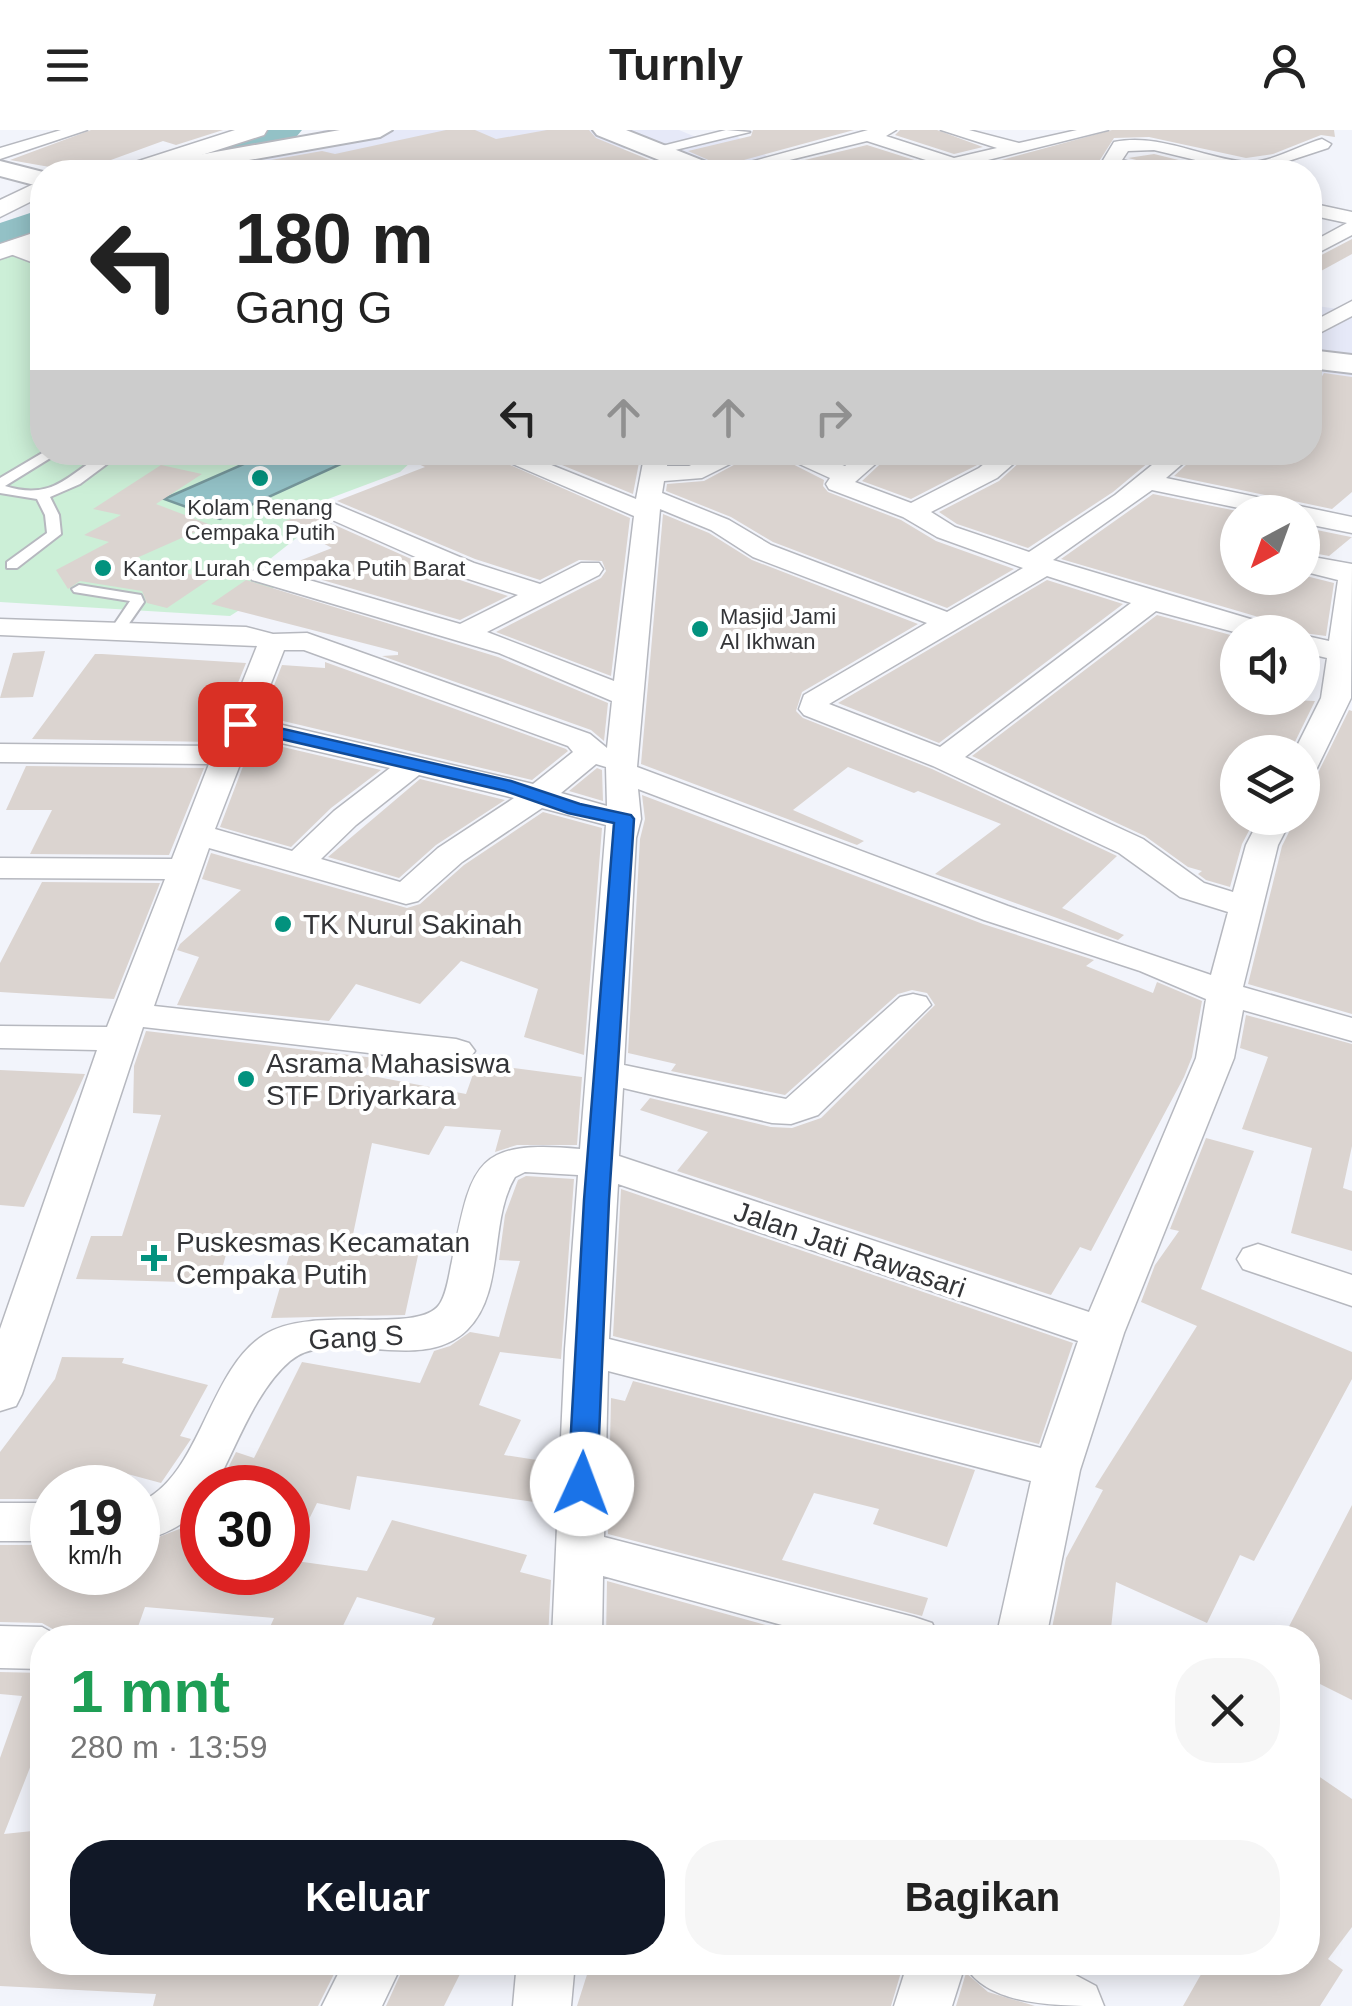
<!DOCTYPE html>
<html lang="id">
<head>
<meta charset="utf-8">
<style>
	body { margin:0; font-family:Helvetica,sans-serif; background:#f6f6f6; color:#222; height:100vh; display:flex; flex-direction:column; font-size:38px; white-space:nowrap }
	* { box-sizing:border-box; margin:0 }
	p { font-size:32px; color:#767676 }
	.icon { flex:none; width:55px; height:55px; fill:none; stroke:currentColor; stroke-width:2; stroke-linecap:round; stroke-linejoin:round }
	.map { position:relative; flex:1; overflow:hidden }
	.drawer { position:absolute; left:30px; top:1495px; width:1290px; height:350px; display:flex; flex-direction:column; background:#fff; border-radius:40px; box-shadow:0 5px 25px #0003 }
	.drawer>* { flex:none }
	.guide { position:absolute; left:30px; top:30px; width:1292px; height:305px; border-radius:40px; box-shadow:0 5px 25px #0003; background:#fff; color:#222; overflow:hidden }
	.needle { width:65px; rotate:221deg }
	.fabs { position:absolute; left:1220px; top:365px; display:grid; gap:20px }
	.fabs a { display:grid; place-items:center; width:100px; height:100px; border-radius:50%; background:#fff; box-shadow:0 5px 25px #0003; font-size:50px }
	.speed { position:absolute; left:30px; top:1335px; display:flex; gap:20px; font-size:50px; font-weight:700; text-align:center }
	.speed>* { display:grid; place-content:center; width:130px; height:130px; border-radius:50%; background:#fff; box-shadow:0 5px 25px #0003; line-height:1 }
	.speed small { font-size:25px; font-weight:400 }
	.speed .limit { border:15px solid #d22; background:#fff; color:#111 }
	.pin { position:absolute; display:grid; place-items:center; width:85px; height:85px; color:#fff; margin:-42px; border-radius:20px; box-shadow:0 5px 15px #0006 }
	.me { position:absolute; width:110px; margin:-55px; rotate:2deg; stroke-linejoin:round; filter:drop-shadow(0 0 8px #0008) }
	.turn { display:flex; align-items:center; gap:35px; height:210px; padding:0 40px; font-size:45px }
	.turn .icon { width:130px; height:130px; stroke-width:2.5 }
	.turn b { display:block; font-size:70px; line-height:85px }
	.lanes { display:flex; align-items:center; height:95px; padding:0 40px; background:#0003; justify-content:center; gap:50px; direction:ltr }
	.lanes .off { opacity:.35 }
	.round { display:grid; place-items:center; flex:none; width:105px; height:105px; border-radius:40px; background:#f6f6f6 }
	.overview { display:flex; align-items:center; justify-content:space-between; height:170px; padding:0 40px }
	h1 { font-size:60px; font-weight:700; line-height:75px; color:#1e9e55 }
	.button { display:flex; gap:20px; margin-top:auto; padding:20px 40px }
	.button a { flex:1; height:115px; border-radius:40px; background:#111827; color:#fff; font-size:40px; font-weight:700; line-height:115px; text-align:center }
	.button a+a { background:#f6f6f6; color:#222 }
	header { display:flex; justify-content:space-between; align-items:center; height:130px; padding:0 40px; background:#fff; font-size:45px; font-weight:700 }
	.map>svg:first-child { display:block }
	.built { fill:#e6e9f8 }
	.green { fill:#ccefd7 }
	.water { fill:#93c1c6; stroke:#76979b; stroke-width:2.5 }
	.lines { fill:none; stroke-linecap:round; stroke-linejoin:round }
	.river { fill:#93c1c6; fill-rule:evenodd }
	.building { fill:#dbd4d0 }
	.service-casing { stroke:#b6b8bf; stroke-width:4 }
	.minor-casing { stroke:#b6b8bf; stroke-width:3 }
	.tertiary-casing { stroke:#b6b8bf; stroke-width:3 }
	.secondary-casing { stroke:#b6b8bf; stroke-width:4 }
	.service { fill:#fff; fill-rule:evenodd }
	.minor { fill:#fff; fill-rule:evenodd }
	.tertiary { fill:#fff; fill-rule:evenodd }
	.secondary { fill:#fff; fill-rule:evenodd }
	.route { fill:#1a73e8; stroke:#114b97; stroke-width:2.5 }
	.poi-dot { fill:#02927e; stroke:#fff; stroke-width:4 }
	.labels { text-anchor:middle; stroke-width:8; stroke-linejoin:round; paint-order:stroke }
	.far-poi-label { font-size:22px; fill:#343538; stroke:#fff; text-anchor:start }
	.poi-label { font-size:28px; fill:#343538; stroke:#fff; text-anchor:start }
	.street-label { font-size:28px; fill:#343538; stroke:#fff }
</style>
</head>
<body>
<header><svg class="icon" aria-label="menu" viewBox="0 0 24 24"><path d="M4 6h16M4 12h16M4 18h16"/></svg>Turnly<svg class="icon" aria-label="person" viewBox="0 0 24 24"><circle cx="12" cy="8" r="4"/><path d="M4 21q1-7 8-7t8 7"/></svg></header>
<div class="map">
<svg width="1352" height="1876" viewBox="0 0 1352 1876">
	<rect width="100%" height="100%" fill="#f2f4fb"/>
	<path class="built" d="M324,0H679L703,10L733,4L792,42H684L629,18L526,39L532,42L216,41Z
		M1310,175L1352,181V295L1310,287Z"/>
	<path class="green" d="M13,121L42,133V322L421,323L400,342L288,384L304,402L265,433L277,456L230,486L0,472V125Z"/>
	<path class="water" d="M269,323H338L354,328L220,389L164,369Z"/>
	<g class="lines">
		<path class="river" d="M259,0H302L297,6L197,42H155L159,35Z
			M42,79V100L0,114V93Z"/>
	</g>
	<path class="building" d="M91,0H223L176,15L163,11L78,42L10,30Z
		M446,0H475L496,9L547,0H589L596,8L657,33L620,42H309L308,37L287,42H255L237,36L322,21L335,24Z
		M753,0H854L722,36L688,21L751,6Z
		M900,0H937L983,17L954,24L895,5Z
		M1112,0H1334L1335,7L1321,5L1273,24L1246,28L1149,7L1114,8L1098,33L1119,42H991L983,35Z
		M867,15L952,42H755Z
		M1154,24L1228,42H1159L1153,34L1128,28Z
		M1352,109V124L1310,147V131Z
		M1324,243L1352,247V362L1332,379L1174,346L1200,322H1310V266Z
		M392,322H481L630,388L611,546L496,502L601,448L606,441L602,431L579,430L540,450L475,429L337,371L425,337Z
		M530,322H641L633,364Z
		M758,322H769L824,350L823,356L828,362L901,390L936,411L1014,439L947,478L773,412L731,387L666,361L667,354L704,351Z
		M893,322H992L977,335L911,369L862,351Z
		M1031,322H1161L1113,362L1028,418L957,394L939,382L999,351Z
		M161,335L202,344L156,374L211,395L132,430L210,449L167,478L147,473L142,461L80,451L68,459L56,440L109,412L84,405L121,385L93,379Z
		M1153,364L1242,382H1238V448L1302,445L1334,453L1326,506L1281,500L1275,492L1061,429Z
		M314,380L319,388L454,448L508,466L460,490L281,438L332,418L283,392Z
		M663,384L709,403L752,430L918,494L802,562L796,581L803,588L932,639L1117,726L1062,778L1124,805L1118,810L935,744L1001,694L918,661L914,663L848,637L793,680L864,711L857,715L641,634Z
		M1302,397L1351,407H1352L1329,426L1302,421Z
		M246,450L498,527L608,573L604,611L591,600L382,526L398,525V522L211,474Z
		M1047,450L1123,474L939,613L838,573Z
		M1157,485L1238,507V568L1315,571L1290,622H1238V688L1255,689L1242,714L1230,757L1206,750L1198,744L1202,741L1188,737L1145,706L972,626Z
		M45,521L33,567L0,568L13,523Z
		M95,524H102L246,533L214,612L32,609Z
		M325,532L566,619L568,621L532,650L262,586L282,535L325,538Z
		M1349,580L1352,581V884L1248,854L1282,716L1296,688H1302V651L1316,647Z
		M253,610L381,640L331,678L291,717L220,697Z
		M26,636L204,638L169,725L30,724L52,680H6Z
		M597,638L602,640L603,671L569,661Z
		M420,649L505,670L436,715L399,748L328,727Z
		M642,665L983,794L1094,830L1086,836L1153,863L1157,852L1202,871L1192,927L1184,947L1091,1121L1080,1117L1051,1165L677,1041L708,1002L640,980L650,968L771,997L792,998L821,988L935,875L927,863L912,860L898,864L785,965L671,941L676,934L628,923L640,709L645,689Z
		M543,682L602,698L584,925L524,907L538,859L461,831L420,874L356,854L329,891L177,875L199,827L177,820L180,814L241,760L202,749L211,723L407,778L420,774L464,735Z
		M42,752L160,753L114,869L0,862V833Z
		M1246,885L1352,914V1016L1343,1058L1352,1061V1121L1291,1103L1312,1018L1242,999L1268,927L1240,918Z
		M146,901L375,928L362,944L466,964L477,933L582,947L577,1015H517L495,1022L501,1000L445,996L429,1025L372,1013L350,1119L419,1121L405,1185L271,1188L292,1116L229,1114L218,1153L76,1149L91,1106H122L161,985L133,983L134,936Z
		M0,940L85,944L24,1077L0,1075Z
		M1206,1008L1254,1021L1201,1159L1352,1222V1249L1254,1431L1240,1425L1207,1493L1116,1452L1110,1508H1050L1066,1428L1103,1360L1095,1357L1197,1196L1141,1172L1155,1135L1179,1101L1170,1099Z
		M526,1046L574,1049L561,1229L500,1222L479,1275L521,1290L504,1325L556,1333L555,1356L548,1374L357,1346L350,1380L317,1373L289,1430L367,1441L392,1390L527,1425L520,1442L551,1450L548,1508H426L435,1488L357,1467L337,1508L270,1497L274,1488L145,1477L134,1508L58,1502L42,1493L0,1492V1415H52V1442H138V1415L182,1398L202,1374V1442H288V1358H218L236,1322L254,1328L302,1232L420,1253L434,1221L450,1216L470,1202L499,1207L520,1131L499,1130L505,1085L518,1050Z
		M621,1059L1073,1213L1039,1314L613,1206Z
		M62,1227L124,1228L122,1233L208,1255L180,1306L191,1309L161,1353L98,1336L83,1358H52V1369H0V1322L55,1249Z
		M633,1251L975,1340L947,1417L873,1394L879,1379L814,1363L782,1430L928,1468L922,1486L608,1404L611,1268L625,1271Z
		M1352,1375V1570L1308,1548V1508H1283Z
		M607,1451L813,1508H606Z
		M0,1542L42,1543V1636L31,1635L4,1704L42,1700V1832H340L318,1876H153L156,1864L0,1856V1628L22,1566L0,1564Z
		M1308,1639L1352,1669V1797L1328,1829L1343,1840L1320,1876H1183L1208,1832H1308Z
		M406,1832H466L444,1876H386Z
		M591,1832H904L891,1876H577Z
		M966,1843L988,1862L1035,1876H956Z"/>
	<g class="lines">
		<defs>
			<path id="service" d="M44,322H60L5,356C68,376 77,322 123,322L80,354L50,367L59,385L61,404L17,438H7V432L47,403L45,385L37,369L0,363V348Z
				M79,455L141,465L144,472L121,505H111L109,502L130,471L74,462L72,459Z"/>
			<path id="minor" d="M61,0H87L0,29V18Z
				M726,0L750,2L671,21L662,16Z
				M868,0H896L886,6L954,28L997,18L941,0H969L1019,13L1077,0H1108L972,34L988,42H963L867,11L741,42H713Z
				M1322,9L1331,14L1328,18L1270,37L1276,42H1231L1233,39L1154,20L1128,21L1122,30L1152,38L1155,42H1128L1102,32L1114,12C1161,3 1201,28 1246,32C1269,34 1300,15 1322,9Z
				M670,33L679,38L676,42H640Z
				M216,36L228,42H208Z
				M1310,73L1352,82V105L1310,127V113L1347,93L1310,85Z
				M12,112L42,123V136L5,122V114Z
				M1352,171V186L1310,208V193Z
				M485,322H519L636,369L645,322H669L667,336H689L720,322H754L702,348L664,351L662,363L729,390L771,415L947,482L1023,438L937,407L903,387L829,359L826,354L830,348L773,322H808L845,336L862,322H889L855,352L911,373L979,338L999,322H1027L997,348L931,382L955,397L1029,422L1115,365L1168,322H1196L1166,348L1352,387V403L1302,393V382H1258L1152,360L1053,430L1274,496L1278,502L1238,503L1156,481L965,627L1143,709L1204,753L1233,762L1246,715L1260,688H1292L1278,715L1243,857L1352,888V911L1243,880L1234,928L1124,1203L1080,1340L1046,1508H996L1031,1351L608,1241L604,1407L914,1487L932,1493L939,1508H829L603,1446L602,1508H552L565,1219L578,1045L525,1042L515,1047C488,1092 506,1161 467,1200C420,1246 333,1195 290,1231C255,1261 237,1316 215,1356L202,1358C202,1391 166,1404 138,1412V1373C201,1348 207,1241 264,1205C312,1174 417,1205 439,1175C447,1164 449,1144 452,1131C472,1035 473,1009 580,1019L606,695L542,678L462,732L418,771L406,774L209,718L154,876L456,909L469,913L475,921L469,929L456,933L143,897L22,1264L16,1276L0,1281V1199L97,920L0,918V896L107,897L165,749L0,748V728L172,729L209,634L0,632V614L217,616L257,516L0,505V489L246,497L273,504L307,503L590,604L607,618L612,571L499,523L252,450L248,444L261,436L460,494L518,465L456,445L321,385L317,380L330,372L474,433L540,454L581,433H599L603,439L599,445L487,502L614,551L634,386ZM660,379L711,400L753,427L927,493L804,565L799,579L804,585L933,636L1119,723L1180,767L1228,782L1211,845L1008,776L637,637ZM1047,446L1131,473L940,617L829,574ZM284,520H304L568,616L573,622L533,654L257,589ZM251,606L390,638L334,681L292,721L215,699ZM596,634L606,637L607,676L561,663ZM419,645L514,668L438,718L400,752L321,729L356,695ZM638,659L984,790L1140,841L1206,869L1196,928L1089,1182L619,1026L623,958L772,993L791,994L818,985L931,875L926,867L913,864L900,867L786,969L624,935L636,708L641,689ZM618,1054L1078,1211L1041,1318L609,1209Z
				M1302,425L1352,434L1351,568L1317,638L1313,645L1302,647V622H1294L1321,568L1327,528L1302,522V505L1329,511L1338,450L1302,441Z
				M1258,1114L1352,1145V1176L1243,1139L1237,1129L1243,1119Z
				M0,1373H52V1411H0Z
				M0,1496L42,1497L62,1508H42V1539L0,1538Z
				M344,1832H403L382,1876H322Z
				M517,1832H575L571,1876H513Z
				M908,1832H1051L1096,1856L1104,1876C1058,1876 987,1876 965,1835L952,1876H894Z"/>
			<path id="tertiary" d="M235,0H267L264,5L149,42H117L120,37Z
				M42,50V66L0,87V70Z
				M42,100V115L0,129V114Z"/>
			<path id="secondary" d="M340,0H392L380,7L181,42H130L142,35Z
				M593,0H626L719,37L722,42H689L597,5Z
				M0,31L43,42L42,57L0,46Z
				M1310,220L1352,225V243L1310,238Z"/>
		</defs>
		<use href="#service" class="service-casing"/>
		<use href="#minor" class="minor-casing"/>
		<use href="#tertiary" class="tertiary-casing"/>
		<use href="#secondary" class="secondary-casing"/>
		<use href="#service" class="service"/>
		<use href="#minor" class="minor"/>
		<use href="#tertiary" class="tertiary"/>
		<use href="#secondary" class="secondary"/>
	</g>
	<path class="route" d="M240,589L511,651L580,674L631,685L634,689L609,1070L597,1354L593,1361L582,1365L572,1361L568,1354L584,1070L614,693L568,683L505,661L234,598V590Z"/>
	<g class="poi-dot">
		<circle cx="260" cy="348" r="10"/>
		<circle cx="103" cy="438" r="10"/>
		<circle cx="700" cy="499" r="10"/>
		<circle cx="283" cy="794" r="10"/>
		<circle cx="246" cy="949" r="10"/>
		<path d="M149 1113h10v10h10v10h-10v10h-10v-10h-10v-10h10z"/>
	</g>
	<g class="labels">
		<g class="far-poi-label">
			<text x="260" y="385" text-anchor="middle">Kolam Renang<tspan x="260" dy="25">Cempaka Putih</tspan></text>
			<text x="123" y="446">Kantor Lurah Cempaka Putih Barat</text>
			<text x="720" y="494">Masjid Jami<tspan x="720" dy="25">Al Ikhwan</tspan></text>
		</g>
		<g class="poi-label">
			<text x="303" y="804">TK Nurul Sakinah</text>
			<text x="266" y="943">Asrama Mahasiswa<tspan x="266" dy="32">STF Driyarkara</tspan></text>
			<text x="176" y="1122">Puskesmas Kecamatan<tspan x="176" dy="32">Cempaka Putih</tspan></text>
		</g>
		<g class="street-label">
			<text transform="translate(850 1119) rotate(19)" y="10">Jalan Jati Rawasari</text>
			<text transform="translate(356 1207) rotate(-3)" y="10">Gang S</text>
		</g>
	</g>
</svg>
<div class="fabs">
<a><svg class="needle" viewBox="-14 -14 28 28"><path d="M0-13l5 13h-10z" fill="#e53935"/><path d="M0 13l5-13h-10z" fill="#767676"/></svg></a>
<a><svg class="icon" aria-label="sound" viewBox="0 0 24 24"><path d="M4 9h4l5-4v14l-5-4H4zM17 9q2 3 0 6"/></svg></a>
<a><svg class="icon" aria-label="layers" viewBox="0 0 24 24"><path d="M12 4l9 5-9 5-9-5zM3 14l9 5 9-5"/></svg></a>
</div>
<div class="speed"><div>19<small>km/h</small></div><div class="limit">30</div></div>
<div class="pin" style="left:240px;top:594px;background:#d93025"><svg class="icon" aria-label="arrive" viewBox="0 0 24 24"><path d="M6 21V4h12l-3 4 3 4H6"/></svg></div>
<svg class="me" style="left:582px;top:1354px" viewBox="-20 -20 40 40"><circle r="19" fill="#fff"/><path d="M0-13L10 11 0 6-10 11z" fill="#1a73e8"/></svg>
<div class="guide">
<div class="turn"><svg class="icon" aria-label="left" viewBox="0 0 24 24"><path d="M17 20v-9H6M10 6l-5 5 5 5"/></svg><div><b>180 m</b>Gang G</div></div>
<div class="lanes"><svg class="icon" aria-label="left" viewBox="0 0 24 24"><path d="M17 20v-9H6M10 6l-5 5 5 5"/></svg><svg class="icon off" aria-label="ahead" viewBox="0 0 24 24"><path d="M12 20V5M6 11l6-6 6 6"/></svg><svg class="icon off" aria-label="ahead" viewBox="0 0 24 24"><path d="M12 20V5M6 11l6-6 6 6"/></svg><svg class="icon off" aria-label="right" viewBox="0 0 24 24"><path d="M7 20v-9h11M14 6l5 5-5 5"/></svg></div>
</div>
<section class="drawer">
<div class="overview"><div><h1>1 mnt</h1><p>280 m · 13:59</p></div><a class="round"><svg class="icon" aria-label="close" viewBox="0 0 24 24"><path d="M6 6l12 12M18 6L6 18"/></svg></a></div>
<div class="button"><a>Keluar</a><a>Bagikan</a></div>
</section>
</div>
</body>
</html>
